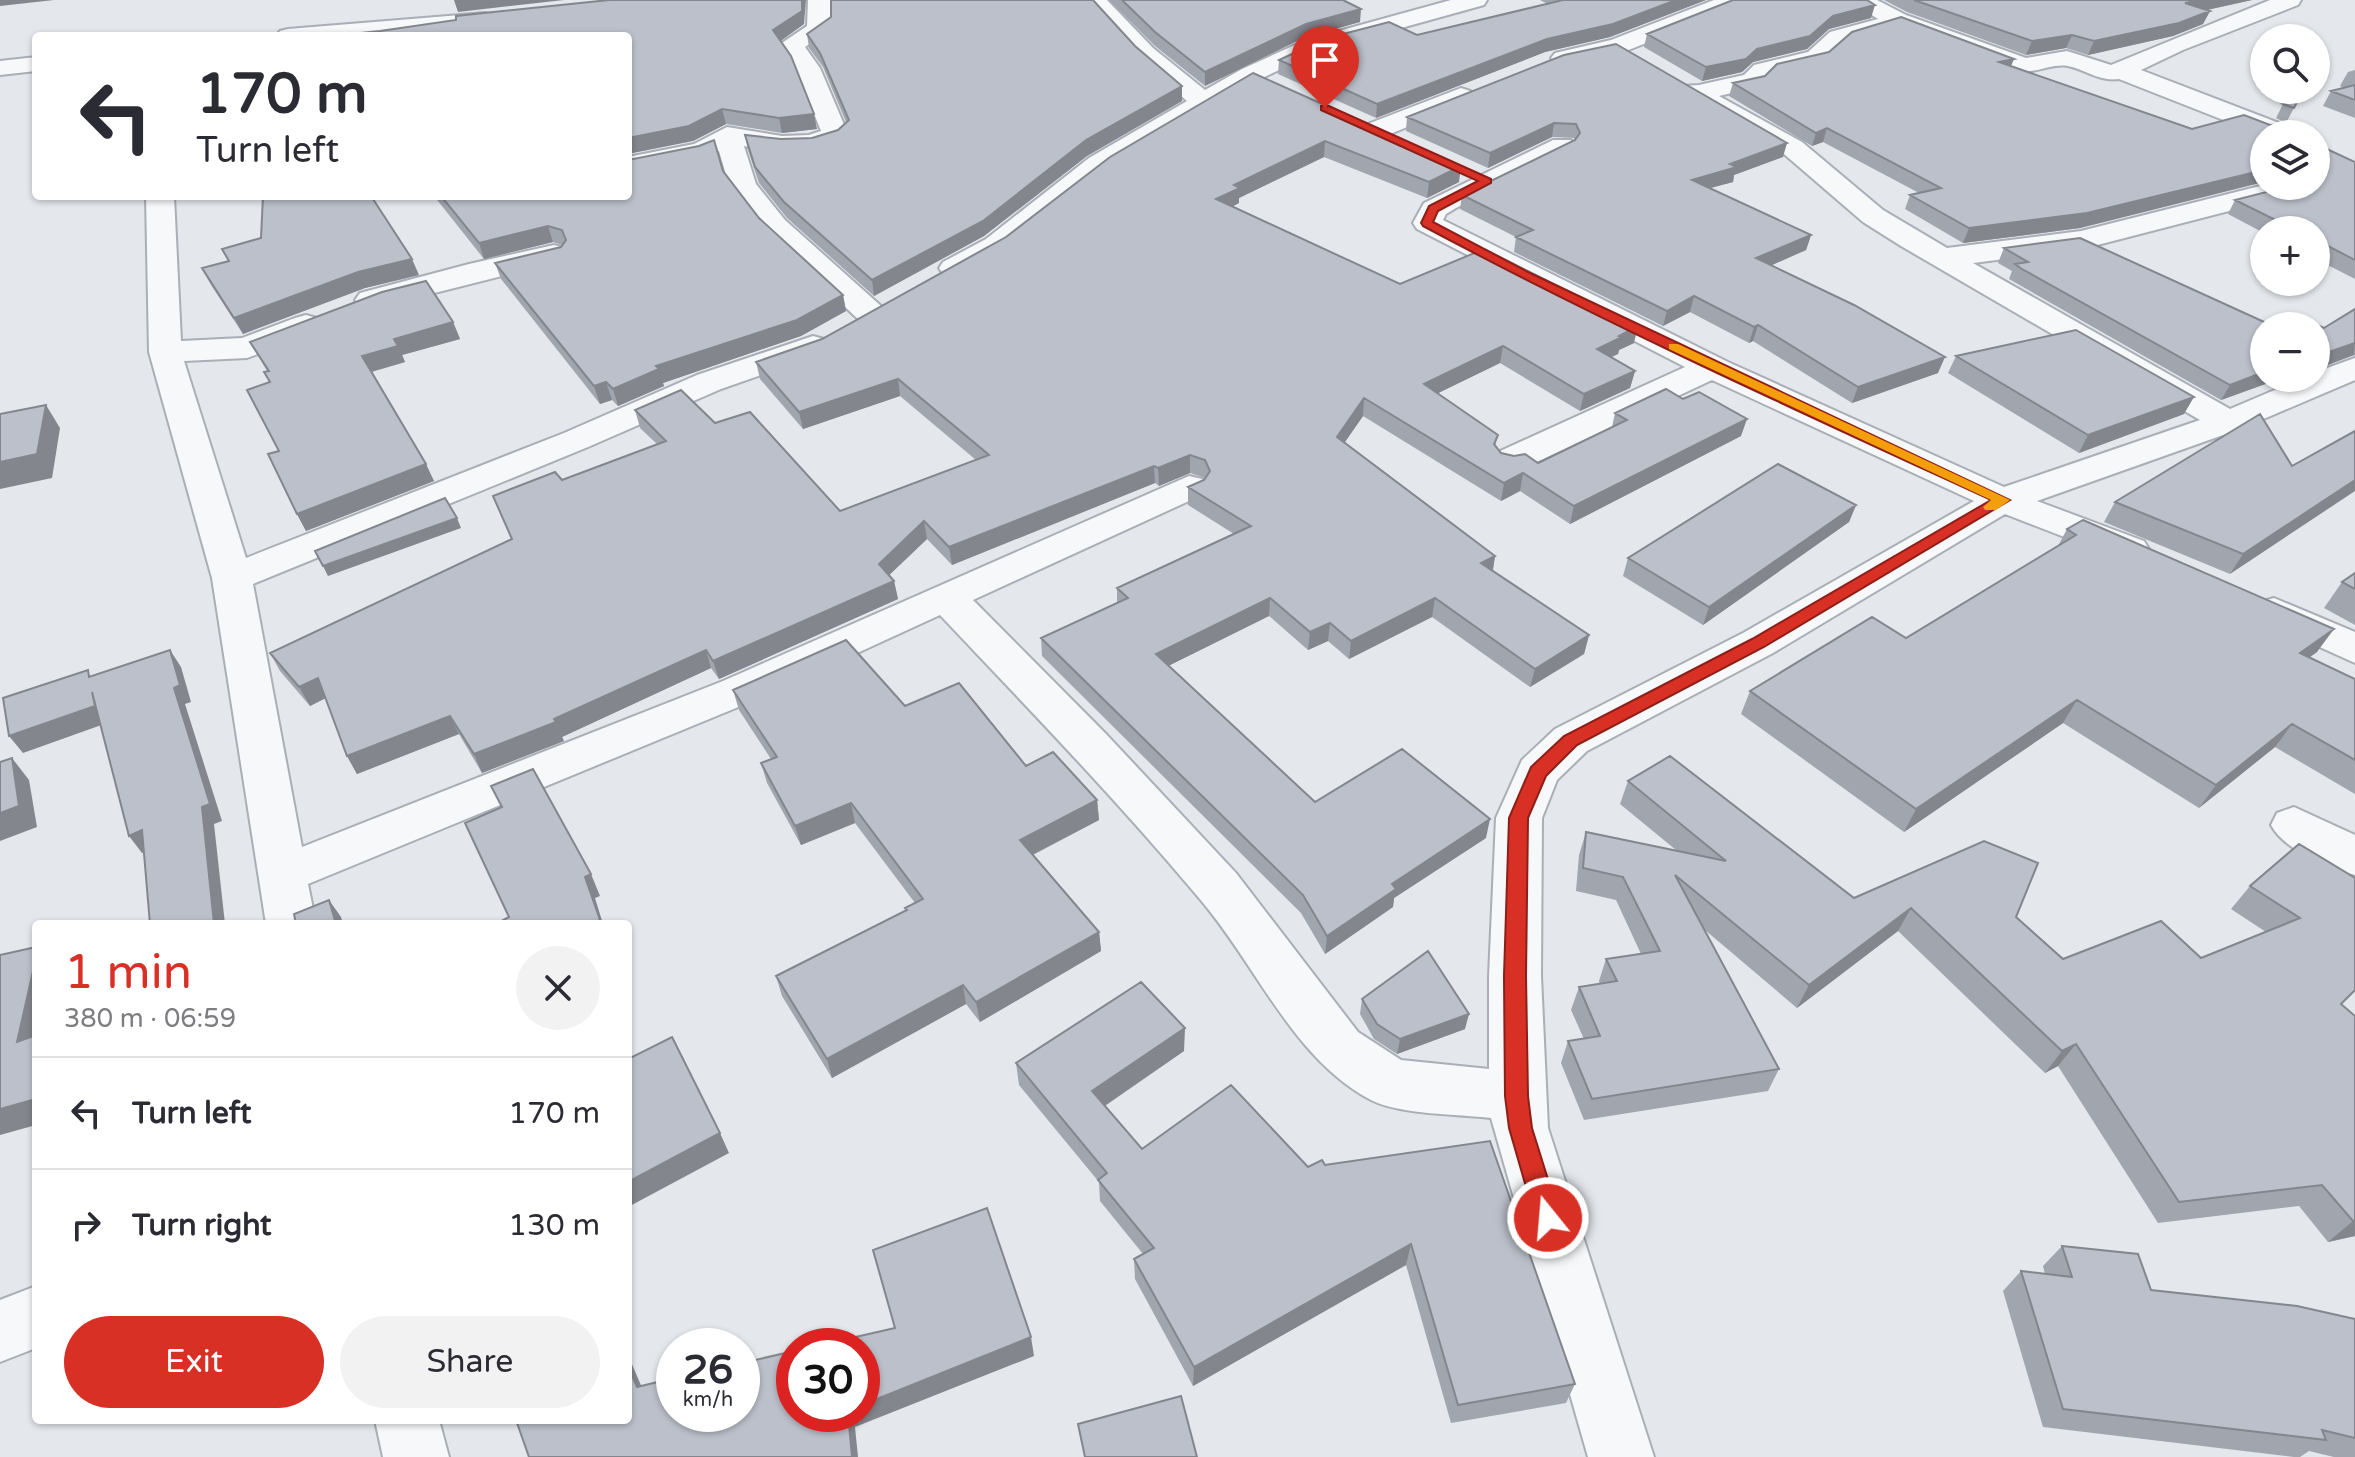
<!DOCTYPE html>
<html lang="en">
<head>
<meta charset="utf-8">
<style>
	body { margin:0; font-family:"Varela Round",sans-serif; background:#f2f2f3; color:#2b2b33; height:100vh; display:flex; flex-direction:column; font-size:30px; white-space:nowrap }
	* { box-sizing:border-box; margin:0 }
	p { font-size:26px; color:#7c7c81 }
	.icon { flex:none; width:44px; height:44px; fill:none; stroke:currentColor; stroke-width:2; stroke-linecap:round; stroke-linejoin:round }
	.map { position:relative; flex:1; overflow:hidden }
	.sheet { position:absolute; left:32px; top:920px; width:600px; height:504px; display:flex; flex-direction:column; background:#fff; border-radius:8px; box-shadow:0 2px 6px #0004 }
	.sheet>* { flex:none }
	.hud { position:absolute; left:32px; top:32px; width:600px; height:168px; border-radius:8px; box-shadow:0 2px 6px #0004; background:#fff; color:#2b2b33; overflow:hidden }
	.buttons { position:absolute; left:2250px; top:24px; display:grid; gap:16px }
	.buttons a { display:grid; place-items:center; width:80px; height:80px; border-radius:50%; background:#fff; box-shadow:0 2px 6px #0004; font-size:40px }
	.speed { position:absolute; left:656px; top:1328px; display:flex; gap:16px; font-size:40px; font-weight:700; text-align:center }
	.speed>* { display:grid; place-content:center; width:104px; height:104px; border-radius:50%; background:#fff; box-shadow:0 2px 6px #0004; line-height:1 }
	.speed small { font-size:20px; font-weight:400 }
	.speed .limit { border:12px solid #d22; background:#fff; color:#111 }
	.pin { position:absolute; display:grid; place-items:center; width:68px; height:68px; color:#fff; margin:-82px -34px; border-radius:50% 50% 50% 0; rotate:-45deg; box-shadow:0 0 8px #0007 }
	.pin .icon { rotate:45deg }
	.me { position:absolute; width:88px; margin:-44px; rotate:343deg; stroke-linejoin:round; filter:drop-shadow(0 0 6px #0008) }
	.turn { display:flex; align-items:center; gap:28px; height:168px; padding:0 32px; font-size:36px }
	.turn .icon { width:104px; height:104px; stroke-width:2.5 }
	.turn b { display:block; font-size:56px; line-height:68px }
	.round { display:grid; place-items:center; flex:none; width:84px; height:84px; border-radius:42px; background:#f2f2f3 }
	.head { display:flex; align-items:center; justify-content:space-between; height:136px; padding:0 32px }
	h1 { font-size:48px; font-weight:600; line-height:60px; color:#d93025 }
	.primary-button { display:flex; gap:16px; margin-top:auto; padding:16px 32px }
	.primary-button a { flex:1; height:92px; border-radius:48px; background:#d93025; color:#fff; font-size:32px; font-weight:600; line-height:92px; text-align:center }
	.primary-button a+a { background:#f2f2f3; color:#2b2b33 }
	ul { padding:0; list-style:none }
	li { display:flex; align-items:center; gap:24px; height:112px; padding:0 32px; border-top:2px solid #e1e1e2 }
	li div { flex:1 }
	li b { display:block; font-size:30px }
	li em { font-style:normal }
	.map>svg:first-child { display:block }
	.lines { fill:none; stroke-linecap:round; stroke-linejoin:round }
	.minor-casing { stroke:#a9aeb7; stroke-width:4 }
	.minor { fill:#f7f8fa; fill-rule:evenodd }
	.wall { fill:#a1a5ae }
	.shaded-wall { fill:#83868d }
	.building { fill:#bbc0ca; stroke:#83868d; stroke-width:2 }
	.route { fill:#d93025; stroke:#8d1f18; stroke-width:2 }
	.slow { fill:#f59e0b }
</style>
</head>
<body>
<div class="map">
<svg width="2355" height="1457" viewBox="0 0 2355 1457">
	<rect width="100%" height="100%" fill="#e4e7ec"/>
	<g class="lines">
		<defs>
			<path id="minor" d="M808,0H830L832,18L830,30L805,47L820,68L848,134C830,160 770,151 744,146L756,184L785,220L881,306L886,313L881,320L870,322L859,320L765,232L729,185L719,151L702,158L628,173V157L694,144L727,127L782,136L809,135L821,131L796,69L779,45L807,26Z
				M1084,0H1107L1153,48L1205,90L1242,69L1306,40L1451,0H1487L1484,5L1322,50L1260,79L1109,170L1006,251L965,274L954,277L943,274L939,268L943,262L986,239L1089,158L1187,101L1137,58Z
				M1714,0H1745L1742,5L1626,51L1563,65L1555,63L1551,58L1555,53L1611,40Z
				M1849,0H1877L1906,15L2026,58L2067,51L2111,65L2270,0H2301L2298,5L2183,50L2141,70L2292,128L2296,134L2264,136L2119,79C2100,82 2086,70 2068,66C2051,63 2033,75 2015,71L1897,27L1846,42L1824,62L1772,75L1761,86L1719,96L1802,142L1883,210L1947,248L2081,231L2264,185L2306,186L2302,192L2082,249L1973,263L2230,409L2303,378H2316V372L2355,358V380L2240,429L2037,501L2144,541L2149,549L2144,557L2130,561L2116,557L2005,514L1773,653L1587,751L1557,780L1542,818L1541,976L1548,1128L1654,1457H1588L1491,1118C1457,1114 1401,1115 1371,1100C1292,1058 1256,964 1199,898C1117,800 1028,708 940,615L753,701L308,884L316,924H266L212,578L149,352L146,196H174L181,341L242,338L295,318L306,315L317,318L322,325L317,332L247,358L184,361L246,558L564,433L697,375L813,336L824,339L829,346L824,353L721,389L588,447L253,584L302,847L723,681L1189,476L1202,479L1207,487L1202,495L973,600L1107,735L1236,873L1358,1032L1401,1060L1489,1069V976L1496,818L1522,760L1555,729L1743,633L1974,501L1712,380L1524,468L1511,471L1498,468L1493,460L1498,452L1685,367L1417,229L1413,223L1424,203L1553,140H1571L1575,146L1571,152L1456,208L1446,214L1443,220L1728,362L2004,487L2200,420L1901,246L1863,222L1784,154L1683,96L1680,91L1683,86L1699,85L1744,75L1754,65L1808,52L1830,32L1878,19Z
				M485,13L493,15L496,20L493,25L373,36H276L280,31L288,29Z
				M36,57V71L0,75V61Z
				M1461,88L1470,91L1474,96L1470,101L1383,137H1365L1361,131L1365,125Z
				M554,245L565,248L569,254L565,260L371,309L360,307L355,300L360,293L469,264Z
				M2274,598L2355,632V663L2260,620L2254,611L2260,602Z
				M2294,807L2355,835V875C2328,867 2284,850 2271,825L2277,813Z
				M36,1286V1348L0,1362V1300Z
				M375,1420H439L449,1457H383Z"/>
		</defs>
		<use href="#minor" class="minor-casing"/>
		<use href="#minor" class="minor"/>
	</g>
	<path class="wall" d="M1109,0H1343L1360,22L1305,37L1205,86L1155,46Z
		M1540,0H1706L1610,37L1545,52L1376,118L1278,74L1279,60L1417,35L1548,4Z
		M1884,0H2252L2207,10L2210,11L2203,24L2173,36L2088,55L2066,48L2026,55L1907,12Z
		M831,17L1182,101L1087,156L984,236L874,296L787,218L759,183L748,150L745,135L781,139L812,138L838,130L846,122L823,67L809,48L807,34Z
		M1871,18L1829,29L1807,49L1753,62L1742,72L1702,81L1644,47L1647,34Z
		M804,24L781,41L817,129L782,133L726,124L693,141L628,36Z
		M1564,55L1783,157L1734,175L1733,182L1710,188L1811,235L1806,250L1771,265L1938,373L1852,403L1753,341L1749,343L1690,312L1663,326L1514,252L1516,237L1460,209L1462,195L1574,141V138L1552,137L1488,168L1406,131L1407,117Z
		M2014,59L2011,66L2192,129L2264,134V182L2080,228L1963,243L1905,209L1910,195L1919,193L1823,142L1812,146L1729,96L1733,83L1765,76Z
		M2355,70V118L2323,106L2331,91L2344,88L2340,86L2348,72Z
		M1253,73L1459,182L1427,198L1324,157L1239,198V203L1233,206L1400,284L1634,343L1619,350L1618,354L1611,357L1635,371L1630,388L1580,411L1500,363L1438,393L1498,435L1495,446L1501,453L1538,463L1612,427L1615,413L1741,436L1570,524L1520,491L1501,501L1363,416L1344,443L1495,556L1493,571L1589,635L1584,654L1530,687L1432,617L1349,659L1328,641L1308,650L1269,616L1168,666L1315,802L1486,838L1394,898L1393,907L1325,954L1301,913L1042,656L1041,638L1117,603V588L1234,534L1188,505V487L1204,480L1205,478L1190,473L1159,486L1155,483L952,565L927,539L889,575L894,581L898,599L719,679L711,668L562,737L564,741L482,773L459,734L357,774L347,756L325,698L310,706L280,671L270,653L511,539L562,480L657,444L640,428L635,410L715,423L840,511L976,460L900,396L803,429L760,379L756,362L822,339L1006,237Z
		M2283,104L2294,108L2286,123L2276,118Z
		M2355,162V279L2316,259V230H2264V233L2228,214L2235,200L2316,186Z
		M723,171L759,218L843,295L846,311L801,336L663,383L664,386L618,406L612,400L600,404L501,279L495,263L561,247L562,245L553,242L484,259L434,196H628Z
		M2004,248L2264,378H2282L2221,400L2009,279L2012,271L1998,263Z
		M222,249L419,275L365,288L243,334L211,285L202,268L228,261Z
		M2355,309V356L2354,355L2317,369L2316,326L2324,328Z
		M453,322L460,339L402,355L405,362L372,372L434,481L306,531L297,514L279,451L270,383L264,372L267,371L250,342Z
		M1956,356L2184,414L2079,453L1948,373Z
		M2355,431L2230,574L2104,522L2115,502L2292,466Z
		M1856,505L1849,522L1703,625L1623,576L1628,558Z
		M2067,529L2317,652L2309,657L2355,679V794L2275,747L2199,808L2063,723L1904,832L1741,714L1750,691L1906,638L2058,546Z
		M2355,573V625L2324,608L2342,582Z
		M733,690L905,706L1097,800L1099,820L1033,855L1099,932L1101,951L980,1022L966,1004L832,1078L782,996L776,976L906,911L905,908L915,903L855,823L801,845L767,783L761,763L771,759L739,710Z
		M1628,781L1854,898L2016,917L2063,959L2201,958L2266,932L2231,909L2250,886L2299,844L2342,1004L2355,1236L2328,1242L2299,1206L2158,1223L2058,1066L2045,1073L1898,931L1797,1008L1705,930L1779,1069L1768,1091L1584,1120L1561,1063L1568,1041L1584,1039L1571,1010L1579,987L1600,984L1599,981L1606,959L1641,954L1616,900L1576,891L1579,855L1586,832L1676,850L1620,804Z
		M1362,999L1465,1029L1397,1054L1374,1039L1360,1014Z
		M1184,1051L1105,1106L1142,1149L1308,1167L1325,1165L1575,1384L1566,1403L1451,1423L1406,1265L1193,1386L1135,1279L1134,1259L1143,1254L1100,1201L1099,1182L1019,1085L1016,1063Z
		M2062,1246L2151,1290L2355,1319V1457H2334L2309,1451L2300,1457H2294L2043,1427L2003,1291L2021,1271L2045,1274L2043,1266Z"/>
	<path class="shaded-wall" d="M0,0H54L0,6Z
		M454,0H564L458,12Z
		M802,0H806L804,24L776,44L773,30Z
		M1676,0H1706L1610,37L1545,52L1376,118L1377,104L1547,39Z
		M2201,0H2252L2179,16L2185,3Z
		M1875,5L1871,18L1829,29L1807,49L1753,62L1742,72L1702,81L1706,67L1833,16Z
		M1361,9L1360,22L1305,37L1205,86V72L1306,24Z
		M2210,11L2203,24L2173,36L2088,55L2094,41Z
		M2072,35L2066,48L2026,55L2032,41Z
		M2014,59L2008,72L1999,62Z
		M1182,86V101L1087,156L984,236L874,296L872,280L1086,140Z
		M722,109L726,124L693,141L628,154V138Z
		M814,114L817,129L782,133L779,118Z
		M1554,123L1552,137L1488,168L1490,153Z
		M1827,128L1823,142L1812,146L1816,133Z
		M1325,141L1324,157L1239,198V203L1216,215V199L1234,185Z
		M1787,143L1783,157L1734,175L1733,182L1688,194L1692,180Z
		M1461,166L1459,182L1427,198L1429,182Z
		M2264,170L2263,182L2080,228L1963,243L1969,228Z
		M548,226L553,242L484,259L479,243Z
		M1811,235L1806,250L1752,274L1756,258Z
		M412,259L419,275L365,288L243,334L234,318L358,272Z
		M843,295L846,311L801,336L663,383L664,386L618,406L613,389L656,366Z
		M1694,296L1690,312L1663,326L1667,311Z
		M453,322L460,339L402,355L405,362L370,372L362,356L394,339Z
		M1758,325L1753,341L1749,343L1754,327Z
		M1638,326L1634,343L1619,350L1618,354L1593,366L1597,349Z
		M2355,343L2354,355L2317,369L2326,353Z
		M1503,346L1500,363L1422,401L1424,384Z
		M2325,350L2316,365V353Z
		M1945,357L1938,373L1852,403L1858,387Z
		M1635,371L1630,388L1580,411L1584,394Z
		M2264,372V378H2282L2221,400L2230,385Z
		M898,379L900,396L803,429L799,412Z
		M606,382L612,400L600,404L594,386Z
		M2194,397L2184,414L2079,453L2088,435Z
		M1364,398L1363,416L1336,455L1337,437Z
		M46,405L60,428L52,478L0,489V462Z
		M1747,419L1741,436L1570,524L1574,506Z
		M1190,455V473L1159,486L1158,468Z
		M426,464L434,481L306,531L297,514Z
		M1154,466L1155,483L952,565L949,547Z
		M1523,473L1520,491L1501,501L1504,483Z
		M2355,480V491L2230,574L2243,554Z
		M1856,505L1849,522L1703,625L1709,607Z
		M457,518L461,528L328,576L323,566Z
		M924,521L927,539L882,582L879,564Z
		M1495,556L1492,574L1481,563Z
		M894,581L898,599L719,679L713,661Z
		M1270,598L1269,616L1156,672V654Z
		M1435,598L1432,617L1349,659L1351,641Z
		M1330,623L1328,641L1308,650L1310,632Z
		M2334,629L2317,652L2284,676L2300,653Z
		M1589,635L1584,654L1530,687L1535,669Z
		M170,650L181,667L191,702L185,704L222,821L214,824L225,924H214L174,688Z
		M706,650L711,668L562,737L564,741L482,773L474,754Z
		M318,678L328,697L310,706L299,687Z
		M2077,700L2063,723L1904,832L1916,809Z
		M95,706L107,723L23,753L9,736Z
		M450,716L459,734L357,774L347,756Z
		M2292,724L2275,747L2199,808L2216,785Z
		M12,758L29,780L37,827L0,841V813Z
		M1097,800L1099,820L1022,860L1020,840Z
		M851,803L855,823L801,845L795,826Z
		M1490,819L1486,838L1394,898L1393,907L1325,954L1327,936L1392,884Z
		M142,830L155,847L142,853L129,836Z
		M591,874L600,896L595,898L603,924H590L585,877Z
		M329,900L341,917L343,924H336Z
		M1911,908L1898,931L1797,1008L1809,985Z
		M1099,932L1101,951L980,1022L976,1002Z
		M36,958V1060L17,1042Z
		M963,985L966,1004L832,1078L827,1059Z
		M1469,1014L1465,1029L1397,1054L1400,1039Z
		M1185,1028L1184,1051L1094,1113L1092,1091Z
		M2076,1044L2058,1066L2045,1073L2062,1051Z
		M36,1099V1125L0,1135V1109Z
		M720,1133L729,1153L628,1207V1182Z
		M2353,1221H2355V1236L2328,1242Z
		M1411,1244L1406,1265L1193,1386L1194,1367Z
		M1031,1337L1034,1356L855,1427L858,1457H852L848,1414H862V1405Z
		M628,1355L649,1404L637,1387L628,1366Z"/>
	<path class="building" d="M609,0H802V11L773,30L791,56L814,114L779,118L722,109L689,126L628,138V36H331L380,31L456,20V16Z
		M831,0H1093L1135,46L1182,86L1086,140L983,221L872,280L784,202L755,167L745,135L781,139L812,138L838,130L849,120L820,53L807,34L831,17Z
		M1122,0H1343L1361,9L1306,24L1205,72L1155,32Z
		M1563,0H1676L1613,24L1547,39L1377,104L1279,60L1324,39L1389,22L1417,35Z
		M1733,0H1867L1875,5L1833,16L1810,36L1757,49L1746,59L1706,67L1647,34Z
		M1914,0H2201L2185,3L2210,11L2179,23L2094,41L2072,35L2032,41Z
		M1901,17L2014,59L1999,62L2192,129L2244,115L2270,125L2287,124L2285,129L2295,134H2264V170L2087,213L1969,228L1910,195L1941,188L1827,128L1816,133L1733,83L1765,76L1777,64L1829,52L1852,32Z
		M1616,44L1787,143L1730,164L1737,167L1692,180L1811,235L1756,258L1854,305L1945,357L1858,387L1758,325L1754,327L1694,296L1667,311L1516,237L1533,230L1462,195L1575,140L1580,133L1576,124L1554,123L1490,153L1407,117L1564,55Z
		M1253,73L1461,166L1429,182L1325,141L1234,185L1240,188L1216,199L1400,284L1484,249L1638,326L1619,336L1622,337L1597,349L1635,371L1584,394L1503,346L1424,384L1498,435L1494,444L1501,453L1514,456L1525,454L1538,463L1627,420L1615,413L1666,389L1683,399L1699,392L1747,419L1574,506L1523,473L1504,483L1364,398L1337,437L1495,556L1481,563L1589,635L1535,669L1435,598L1351,641L1330,623L1310,632L1270,598L1156,654L1315,802L1402,749L1490,819L1392,884L1396,889L1327,936L1303,895L1041,638L1128,598L1117,588L1251,526L1188,487L1204,480L1210,471L1205,460L1190,455L1158,468L1154,466L949,547L924,521L879,564L894,581L713,661L706,650L554,719L556,722L474,754L450,716L347,756L318,678L299,687L270,653L512,539L493,496L555,472L562,480L666,441L635,410L681,390L715,423L750,412L840,511L989,455L898,379L799,412L756,362L822,339L1006,237L1110,157Z
		M2355,85V100L2331,91Z
		M2298,100L2294,108L2283,104Z
		M714,140L723,171L759,218L843,295L797,320L656,366L659,369L613,389L606,382L594,386L495,263L561,247L566,240L562,230L548,226L479,243L441,196H628V160L699,146Z
		M2316,144L2355,162V260L2316,240V230H2296L2235,200L2290,186H2316Z
		M263,196H371L412,259L358,272L234,318L202,268L229,261L222,249L261,238Z
		M2080,238L2273,326H2264V372L2230,385L2022,269L2015,264L2028,262L2004,248Z
		M426,281L453,322L394,339L398,346L362,356L426,464L297,514L268,454L279,451L247,390L270,382L264,372L269,371L250,342L382,292Z
		M2355,309V343L2326,353L2325,350L2316,353V326H2281L2298,317L2324,328Z
		M2076,330L2194,397L2088,435L1956,356Z
		M46,405L37,454L0,462V414Z
		M2260,414L2292,466L2355,431V480L2243,554L2115,502Z
		M1778,464L1856,505L1709,607L1628,558Z
		M445,498L457,518L323,566L315,551Z
		M2083,520L2334,629L2300,653L2355,679V760L2292,724L2216,785L2077,700L1916,809L1750,691L1872,617L1906,638L2076,535L2067,529Z
		M2355,573V589L2342,582Z
		M846,640L905,706L959,683L1026,766L1053,752L1097,800L1020,840L1099,932L976,1002L963,985L827,1059L776,976L907,910L905,908L923,899L851,803L795,826L761,763L777,757L733,690Z
		M170,650L180,685L174,688L210,804L202,807L214,924H150L142,830L129,836L92,692L95,706L9,736L3,698L88,670L89,677Z
		M1670,756L1854,898L1984,841L2038,863L2016,917L2063,959L2161,921L2201,958L2300,918L2250,886L2299,844L2355,878V990L2341,1004L2355,1016V1221H2353L2322,1185L2179,1202L2076,1044L2062,1051L1911,908L1809,985L1675,875L1779,1069L1592,1099L1568,1041L1600,1036L1579,987L1617,981L1606,959L1660,951L1623,877L1583,868L1586,832L1726,861L1628,781Z
		M12,758L19,806L0,813V762Z
		M533,769L591,874L585,877L600,920L590,924H496L509,917L465,823L502,807L491,786Z
		M329,900L336,924H296L294,914Z
		M36,947V958L17,1042L36,1035V1099L0,1109V955Z
		M1428,951L1469,1014L1400,1039L1377,1024L1362,999Z
		M1141,982L1185,1028L1092,1091L1142,1149L1231,1085L1308,1167L1322,1160L1325,1165L1490,1141L1575,1384L1458,1405L1411,1244L1194,1367L1134,1259L1154,1248L1098,1180L1107,1173L1016,1063Z
		M672,1037L720,1133L628,1182V1059Z
		M987,1208L1031,1337L862,1405V1346H816L895,1328L873,1250Z
		M2062,1246L2138,1254L2151,1290L2297,1306L2355,1319V1438L2322,1430L2326,1440L2063,1409L2021,1271L2072,1277Z
		M794,1351V1414H848L852,1457H529L516,1420H628V1366L637,1387L674,1378V1414H742V1363Z
		M1181,1396L1197,1457H1085L1078,1424Z"/>
	<path class="route" d="M1321,106H1329L1491,179V183L1438,211L1433,222L1528,272L2010,500L1764,647L1577,745L1546,776L1528,818L1526,976L1528,1096L1532,1128L1560,1218L1556,1226L1548,1229L1539,1226L1535,1218L1509,1128L1505,1096L1504,976L1509,818L1531,767L1564,736L1752,639L1991,500C1800,412 1608,325 1423,226L1421,223L1429,206L1478,181L1321,110Z"/>
	<path class="slow" d="M1669,344H1678L2010,500L1996,510H1985L1983,507L1991,500L1669,349Z"/>
</svg>
<div class="buttons">
<a><svg class="icon" aria-label="search" viewBox="0 0 24 24"><circle cx="10" cy="10" r="6"/><path d="M15 15l6 6"/></svg></a>
<a><svg class="icon" aria-label="layers" viewBox="0 0 24 24"><path d="M12 4l9 5-9 5-9-5zM3 14l9 5 9-5"/></svg></a>
<a>+</a>
<a>−</a>
</div>
<div class="speed"><div>26<small>km/h</small></div><div class="limit">30</div></div>
<div class="pin" style="left:1325px;top:108px;background:#d93025"><svg class="icon" aria-label="arrive" viewBox="0 0 24 24"><path d="M6 21V4h12l-3 4 3 4H6"/></svg></div>
<svg class="me" style="left:1548px;top:1218px" viewBox="-20 -20 40 40"><circle r="17" fill="#d93025" stroke="#fff" stroke-width="3"/><path d="M0-11L8 9 0 5-8 9z" fill="#fff"/></svg>
<div class="hud">
<div class="turn"><svg class="icon" aria-label="left" viewBox="0 0 24 24"><path d="M17 20v-9H6M10 6l-5 5 5 5"/></svg><div><b>170 m</b>Turn left</div></div>
</div>
<section class="sheet">
<div class="head"><div><h1>1 min</h1><p>380 m · 06:59</p></div><a class="round"><svg class="icon" aria-label="close" viewBox="0 0 24 24"><path d="M6 6l12 12M18 6L6 18"/></svg></a></div>
<ul>
<li><svg class="icon" aria-label="left" viewBox="0 0 24 24"><path d="M17 20v-9H6M10 6l-5 5 5 5"/></svg><div><b>Turn left</b></div><em>170 m</em></li>
<li><svg class="icon" aria-label="right" viewBox="0 0 24 24"><path d="M7 20v-9h11M14 6l5 5-5 5"/></svg><div><b>Turn right</b></div><em>130 m</em></li>
</ul>
<div class="primary-button"><a>Exit</a><a>Share</a></div>
</section>
</div>
</body>
</html>
